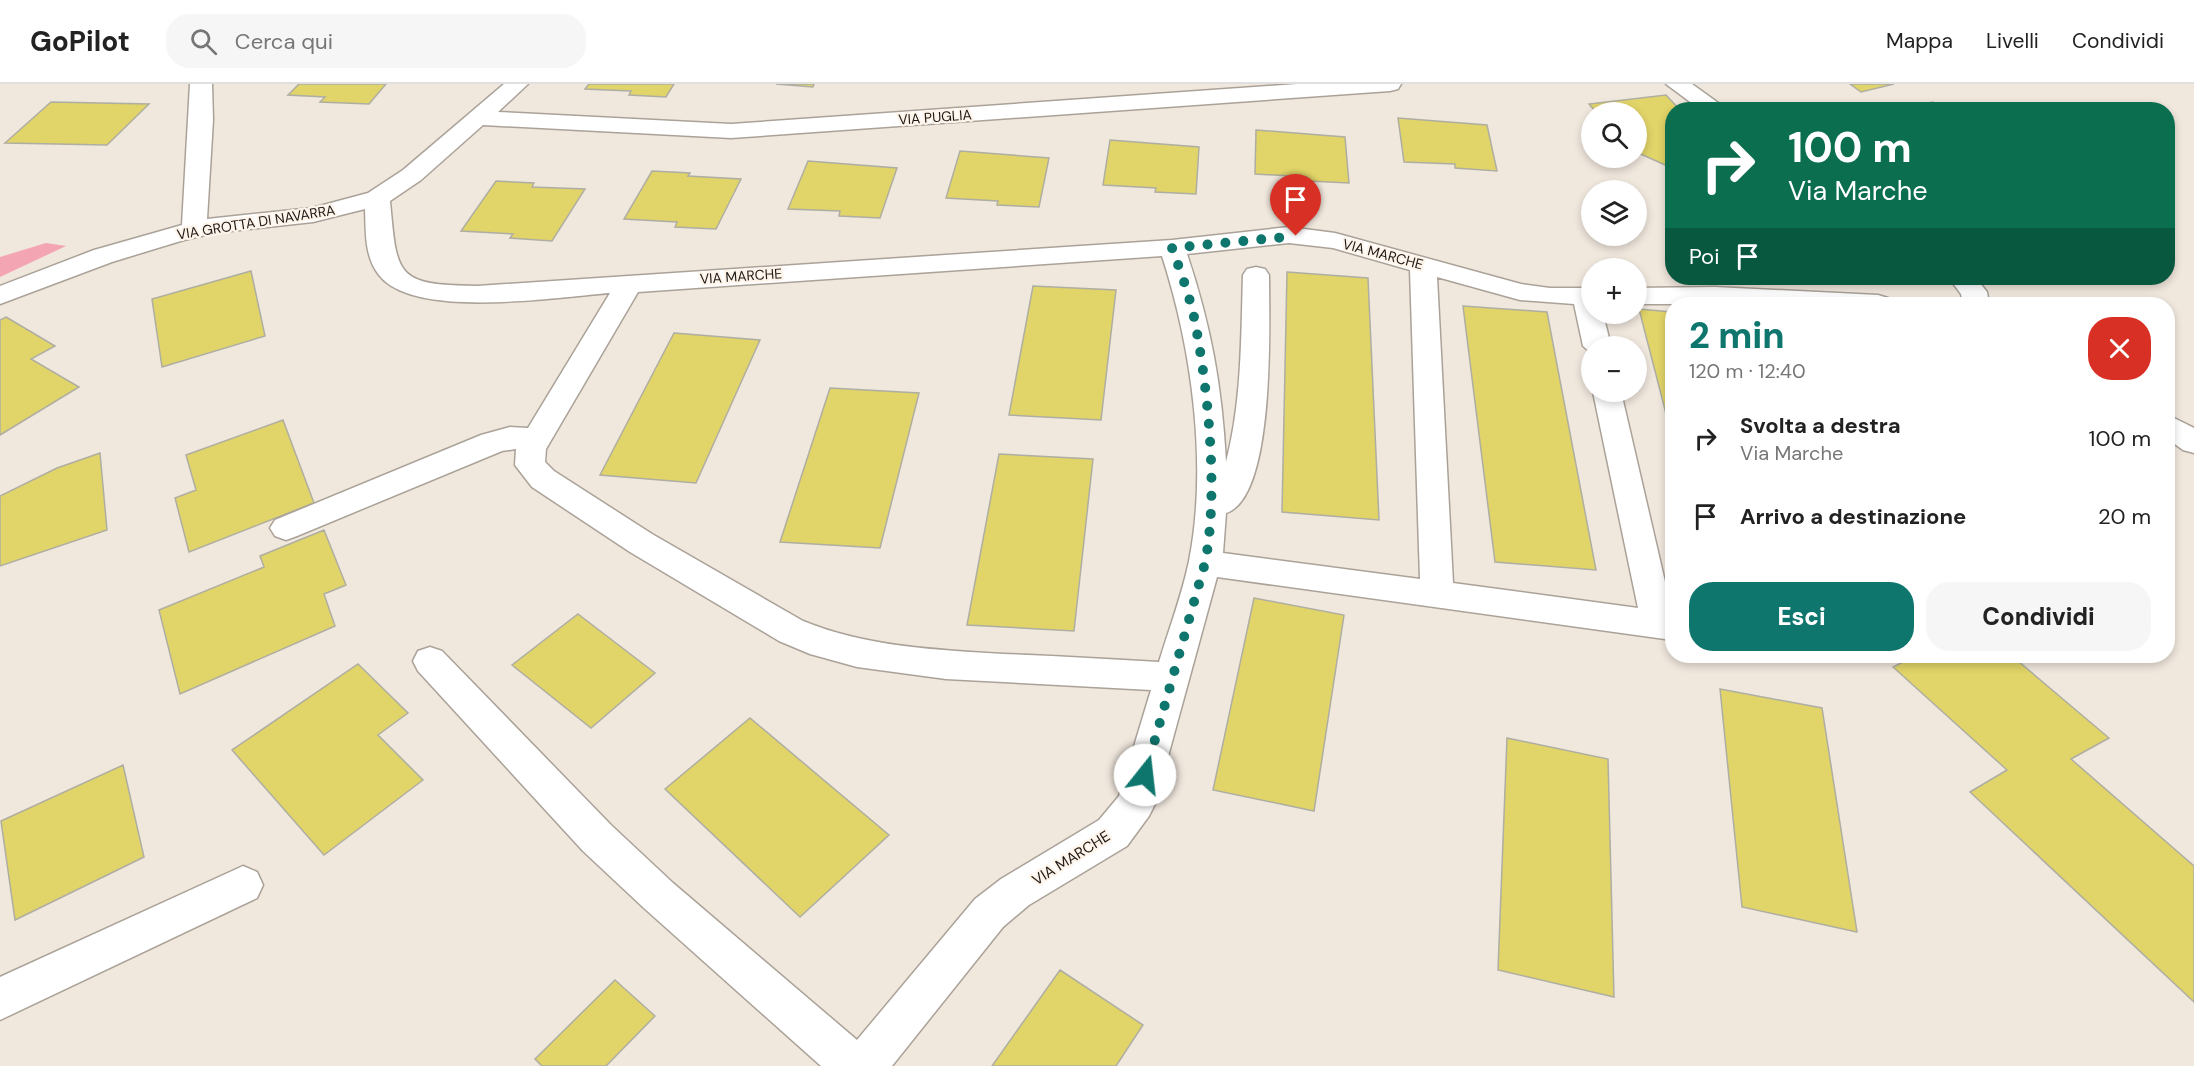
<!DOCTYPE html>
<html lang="it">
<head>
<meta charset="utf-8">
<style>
	body { margin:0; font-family:"DM Sans",sans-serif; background:#f6f6f6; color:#222; height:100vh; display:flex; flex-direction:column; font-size:22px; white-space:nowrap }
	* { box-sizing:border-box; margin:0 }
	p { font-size:20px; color:#767676 }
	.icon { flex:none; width:33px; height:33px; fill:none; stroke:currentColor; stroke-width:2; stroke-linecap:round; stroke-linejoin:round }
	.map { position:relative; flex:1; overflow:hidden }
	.drawer { position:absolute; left:1665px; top:213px; width:510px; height:366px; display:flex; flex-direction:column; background:#fff; border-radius:24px; box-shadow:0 3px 9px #0003 }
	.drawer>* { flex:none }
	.hud { position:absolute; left:1665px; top:18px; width:510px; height:183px; border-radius:24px; box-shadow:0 3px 9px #0003; background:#0b6e4f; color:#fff; overflow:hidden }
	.buttons { position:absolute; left:1581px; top:18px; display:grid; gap:12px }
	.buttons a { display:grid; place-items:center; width:66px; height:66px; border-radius:50%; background:#fff; box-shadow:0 3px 9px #0003; font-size:30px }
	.pin { position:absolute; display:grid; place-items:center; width:51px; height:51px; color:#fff; margin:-62px -26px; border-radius:50% 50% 50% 0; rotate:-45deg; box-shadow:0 0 6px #0007 }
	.pin .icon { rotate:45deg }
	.me { position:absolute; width:66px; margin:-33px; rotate:16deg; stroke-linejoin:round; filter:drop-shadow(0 0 4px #0008) }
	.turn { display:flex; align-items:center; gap:21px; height:126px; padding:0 24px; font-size:27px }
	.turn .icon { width:78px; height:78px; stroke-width:2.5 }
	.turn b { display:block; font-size:42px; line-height:51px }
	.then { display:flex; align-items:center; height:57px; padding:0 24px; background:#0003; gap:12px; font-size:22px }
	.round { display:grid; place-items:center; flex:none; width:63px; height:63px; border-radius:24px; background:#f6f6f6 }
	.headline { display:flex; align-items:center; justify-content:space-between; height:102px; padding:0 24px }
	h1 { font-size:36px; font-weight:800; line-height:45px; color:#0f766e }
	.primary-button { display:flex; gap:12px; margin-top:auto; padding:12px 24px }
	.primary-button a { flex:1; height:69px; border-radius:24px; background:#0f766e; color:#fff; font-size:24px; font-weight:800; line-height:69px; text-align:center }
	.primary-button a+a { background:#f6f6f6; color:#222 }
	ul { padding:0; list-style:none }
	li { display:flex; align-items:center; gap:18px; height:78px; padding:0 24px }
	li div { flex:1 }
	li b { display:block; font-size:22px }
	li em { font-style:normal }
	header { display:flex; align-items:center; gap:36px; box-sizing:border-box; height:84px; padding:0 30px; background:#fff; border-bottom:2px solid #e0e0e0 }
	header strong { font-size:28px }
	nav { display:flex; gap:33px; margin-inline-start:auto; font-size:21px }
	.search { width:420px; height:54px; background:#f6f6f6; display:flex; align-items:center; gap:15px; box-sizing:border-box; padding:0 21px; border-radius:24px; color:#767676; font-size:22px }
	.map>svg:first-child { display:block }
	.green { fill:#f4a5b3 }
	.building { fill:#e1d468; stroke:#afaea2; stroke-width:1.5 }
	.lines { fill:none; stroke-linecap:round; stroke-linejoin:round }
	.minor-casing { stroke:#aaa298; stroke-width:3 }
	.minor { fill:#fff; fill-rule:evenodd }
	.route { stroke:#0f766e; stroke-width:10; stroke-dasharray:0 18 }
	.labels { text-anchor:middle; stroke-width:4.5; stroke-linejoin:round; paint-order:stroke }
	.far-street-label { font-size:14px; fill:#1d1916; stroke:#fef4ea }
	.street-label { font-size:15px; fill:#1d1916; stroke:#fef4ea }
</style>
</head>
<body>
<header>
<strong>GoPilot</strong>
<div class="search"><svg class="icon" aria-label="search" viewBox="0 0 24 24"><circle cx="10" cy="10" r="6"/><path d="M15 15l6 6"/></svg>Cerca qui</div>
<nav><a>Mappa</a><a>Livelli</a><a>Condividi</a></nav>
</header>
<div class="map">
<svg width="2194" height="982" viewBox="0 0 2194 982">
	<rect width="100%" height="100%" fill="#f0e7dd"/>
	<path class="green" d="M46,159L66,162L0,193V173Z"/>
	<path class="building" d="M299,0H386L369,20L320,18L325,13L288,11Z
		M589,0H674L666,13L629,11L631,7L585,5Z
		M776,0H814L813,3Z
		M1850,0H1894L1861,8Z
		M1666,11L1680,26H1672V84L1636,68V28H1596L1589,20Z
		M51,18L149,20L107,61L5,59Z
		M1933,18L1944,26H1899Z
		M1398,34L1487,41L1497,87L1455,84V80L1404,78Z
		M1256,46L1345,53L1349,99L1308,97L1307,93L1255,90Z
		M1110,56L1199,63L1196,110L1155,108L1156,104L1103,101Z
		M960,67L1049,74L1039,123L997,121L998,117L946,114Z
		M808,77L897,84L880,134L839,132L840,127L788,125Z
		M652,87L690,89L688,92L741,95L716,145L675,143L677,138L624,135Z
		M496,97L534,99L532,103L585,105L552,157L510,154L513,150L461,147Z
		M251,187L265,252L162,283L152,215Z
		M1287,188L1368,194L1379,436L1282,428Z
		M1033,202L1116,206L1101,336L1009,331Z
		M1463,222L1547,228L1596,486L1495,478Z
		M1639,225L1672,228V353Z
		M6,233L55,262L31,275L79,303L0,351V236Z
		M674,249L760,256L696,399L600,391Z
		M830,304L919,309L880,464L780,458Z
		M283,336L314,419L189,468L175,414L196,406L186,371Z
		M100,369L107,446L0,482V412L57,384Z
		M999,370L1093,375L1074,547L967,541Z
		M324,446L346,501L324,510L335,542L180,610L159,526L264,483L260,472Z
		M1254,514L1344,531L1314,727L1213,706Z
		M578,530L655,589L591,644L512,581Z
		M1915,572H2012L2109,654L2071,675L2194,782V918L1970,708L2007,686L1893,583Z
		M358,580L408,629L378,651L423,696L324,771L232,666Z
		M1720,605L1822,624L1857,848L1742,823Z
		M750,634L889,751L800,833L665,705Z
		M1507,654L1608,675L1614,913L1498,886Z
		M123,681L144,773L15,836L1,737Z
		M1060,886L1143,941L1116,982H992Z
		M615,896L655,932L606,982H542L535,975Z"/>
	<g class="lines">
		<defs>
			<path id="minor" d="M190,0H212L213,36L207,135L312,124L368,109L403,86L504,0H528L498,28L731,40L1297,0H1401L1398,5L1390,7L731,54L483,41L421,96L390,117C397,192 395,201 477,202L1172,156L1289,143L1335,149L1521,200L1550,204H1592V230H1603L1611,262H1592V270L1583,262L1574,220L1520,216L1437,193L1453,499L1638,524L1593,308H1621L1672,528V556L1217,493L1155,720L1149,732L1127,762L1029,821L1003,843L892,982H821L645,825L583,767L418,587L413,577L418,567L430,563L442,567L611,741L673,799L857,956L975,815L1001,795L1099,736L1119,712L1151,606L946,595L857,583L810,570L779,557L630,468L532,403L515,381L516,365L502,367L297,452L286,456L275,452L270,444L275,436L481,351L510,343L528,344L610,209C557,213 413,236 379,191C364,172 366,147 365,125L313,138L214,149L184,156L112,178L0,220V202L94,166L182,141ZM1289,159L1333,164L1410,186L1420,495L1223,469L1226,429C1276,414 1269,236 1269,191L1265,185L1256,183L1247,185L1243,191C1241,254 1242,317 1226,378C1222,302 1211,242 1187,170ZM1162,172C1192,265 1208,381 1189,477C1182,511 1169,545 1159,578C1108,575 1056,572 1004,570C937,566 866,563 803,537L652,450L554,387L545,378L546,365L638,208Z
				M1666,0H1692L1728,26H1701Z
				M1949,194H1976L1987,208L1989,220H1963L1961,210Z
				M1715,203L1878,211L1888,214L1891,220H1636V204Z
				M2168,331L2194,344V369L2183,366L2168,355Z
				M243,782L257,788L263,801L257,814L0,936V893Z"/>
		</defs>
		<use href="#minor" class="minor-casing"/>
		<use href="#minor" class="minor"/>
	</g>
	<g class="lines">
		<path class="route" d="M1145,691L1205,479C1219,409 1208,303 1194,233C1189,210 1180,186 1172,164L1296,152"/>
	</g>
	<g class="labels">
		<g class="far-street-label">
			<text transform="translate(935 33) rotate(-4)" y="5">VIA PUGLIA</text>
			<text transform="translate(256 138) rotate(-9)" y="5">VIA GROTTA DI NAVARRA</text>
			<text transform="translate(1383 170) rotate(15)" y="5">VIA MARCHE</text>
			<text transform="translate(741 192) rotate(-4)" y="5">VIA MARCHE</text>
		</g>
		<g class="street-label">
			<text transform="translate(1071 774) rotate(-32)" y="5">VIA MARCHE</text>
		</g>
	</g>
</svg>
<div class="buttons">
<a><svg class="icon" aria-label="search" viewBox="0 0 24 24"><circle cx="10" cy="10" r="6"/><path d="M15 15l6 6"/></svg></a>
<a><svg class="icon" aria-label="layers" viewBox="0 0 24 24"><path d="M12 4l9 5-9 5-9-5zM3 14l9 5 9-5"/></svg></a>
<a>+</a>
<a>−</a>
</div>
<div class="pin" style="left:1296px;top:152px;background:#d93025"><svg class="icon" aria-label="arrive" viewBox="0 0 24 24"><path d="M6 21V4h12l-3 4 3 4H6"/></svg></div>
<svg class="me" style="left:1145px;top:691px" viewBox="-20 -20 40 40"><circle r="19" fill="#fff"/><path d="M0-13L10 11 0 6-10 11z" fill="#0f766e"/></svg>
<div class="hud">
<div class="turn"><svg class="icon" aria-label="right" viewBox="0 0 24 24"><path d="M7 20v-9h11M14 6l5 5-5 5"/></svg><div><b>100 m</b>Via Marche</div></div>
<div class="then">Poi<svg class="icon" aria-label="arrive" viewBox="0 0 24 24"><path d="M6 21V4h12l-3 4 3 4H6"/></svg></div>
</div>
<section class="drawer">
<div class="headline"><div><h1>2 min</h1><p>120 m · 12:40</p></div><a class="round" style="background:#d93025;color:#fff"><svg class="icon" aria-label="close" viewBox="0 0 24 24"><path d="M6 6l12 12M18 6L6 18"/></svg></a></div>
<ul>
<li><svg class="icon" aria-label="right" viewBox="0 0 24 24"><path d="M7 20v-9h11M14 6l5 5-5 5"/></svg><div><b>Svolta a destra</b><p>Via Marche</p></div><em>100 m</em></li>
<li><svg class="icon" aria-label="arrive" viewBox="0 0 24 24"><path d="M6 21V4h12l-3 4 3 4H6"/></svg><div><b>Arrivo a destinazione</b></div><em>20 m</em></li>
</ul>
<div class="primary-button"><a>Esci</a><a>Condividi</a></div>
</section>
</div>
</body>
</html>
